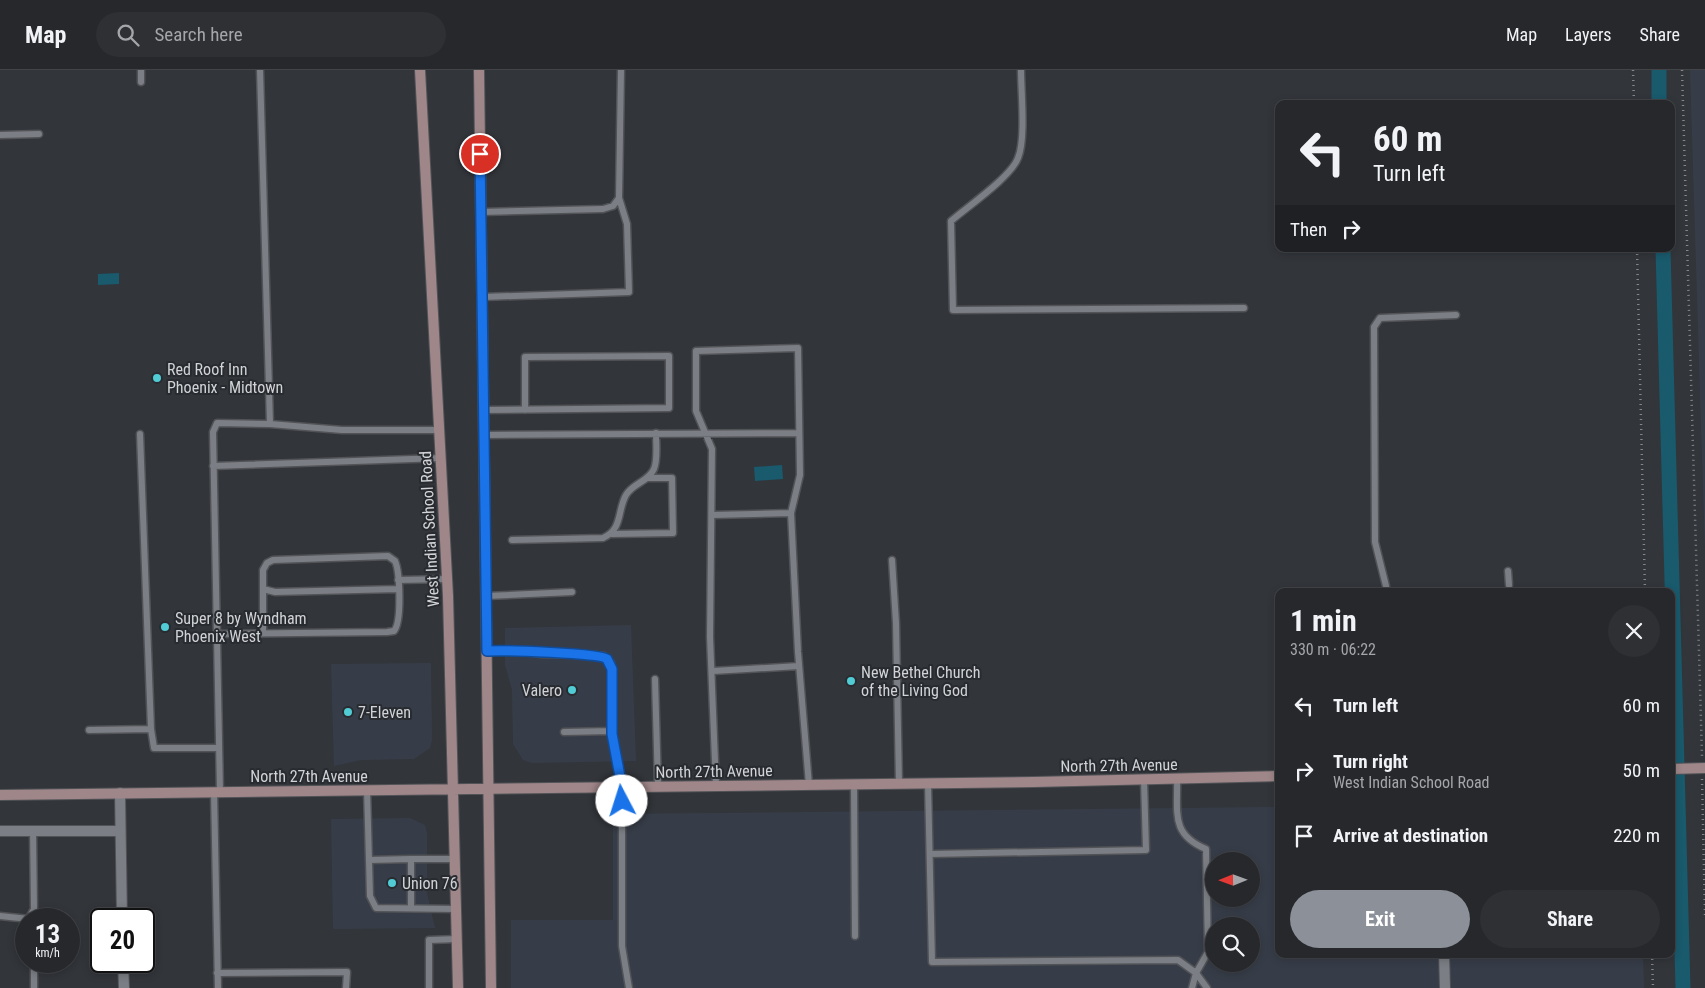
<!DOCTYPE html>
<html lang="en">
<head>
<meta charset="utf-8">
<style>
	body { margin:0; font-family:"Roboto Condensed",sans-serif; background:#2e3034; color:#f1f3f6; height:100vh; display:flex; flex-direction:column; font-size:19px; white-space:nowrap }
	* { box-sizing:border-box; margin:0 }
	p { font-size:16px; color:#a4a6a9 }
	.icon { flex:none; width:28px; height:28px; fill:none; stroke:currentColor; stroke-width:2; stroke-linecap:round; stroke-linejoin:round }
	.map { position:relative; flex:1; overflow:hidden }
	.side { position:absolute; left:1275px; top:518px; width:400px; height:370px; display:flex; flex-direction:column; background:#26282c; border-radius:10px; box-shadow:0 2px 8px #0003,0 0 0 1px #424448 }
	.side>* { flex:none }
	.guide { position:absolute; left:1275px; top:30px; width:400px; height:152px; border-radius:10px; box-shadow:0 2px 8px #0003,0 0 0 1px #424448; background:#26282c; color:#f1f3f6; overflow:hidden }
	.needle { width:32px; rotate:269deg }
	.tools { position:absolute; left:1205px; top:782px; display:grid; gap:10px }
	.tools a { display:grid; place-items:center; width:55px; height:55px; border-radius:50%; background:#26282c; box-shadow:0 2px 8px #0003,0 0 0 1px #424448; font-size:25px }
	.speed { position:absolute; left:15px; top:838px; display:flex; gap:10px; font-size:25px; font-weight:700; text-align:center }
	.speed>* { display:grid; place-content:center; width:65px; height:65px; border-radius:50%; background:#26282c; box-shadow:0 2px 8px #0003,0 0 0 1px #424448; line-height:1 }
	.speed small { font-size:12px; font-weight:400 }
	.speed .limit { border:2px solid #111; border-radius:8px; background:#fff; color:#111 }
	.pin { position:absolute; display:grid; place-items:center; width:42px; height:42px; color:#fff; margin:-21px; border:2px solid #fff; border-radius:50%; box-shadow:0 1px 5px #0007 }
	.me { position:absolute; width:55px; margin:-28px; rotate:355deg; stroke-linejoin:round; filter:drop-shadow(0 0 4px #0008) }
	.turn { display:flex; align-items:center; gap:18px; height:105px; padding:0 15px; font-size:22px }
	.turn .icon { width:65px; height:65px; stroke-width:2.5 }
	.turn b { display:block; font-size:35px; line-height:42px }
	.then { display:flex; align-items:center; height:48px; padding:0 15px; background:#0003; gap:10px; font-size:19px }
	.round { display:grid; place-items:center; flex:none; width:52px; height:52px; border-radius:26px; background:#2e3034 }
	.headline { display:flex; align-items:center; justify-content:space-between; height:85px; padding:0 15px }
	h1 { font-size:30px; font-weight:700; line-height:38px }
	.primary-button { display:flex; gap:10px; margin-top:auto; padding:10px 15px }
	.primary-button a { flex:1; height:58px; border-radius:30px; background:#8c9099; color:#fff; font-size:20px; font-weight:700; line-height:58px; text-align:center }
	.primary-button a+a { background:#2e3034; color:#f1f3f6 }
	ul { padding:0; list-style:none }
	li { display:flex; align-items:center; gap:15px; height:65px; padding:0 15px }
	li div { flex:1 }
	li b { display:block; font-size:19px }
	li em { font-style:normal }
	header { display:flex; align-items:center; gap:30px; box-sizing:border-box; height:70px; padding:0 25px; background:#26282c; border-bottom:1px solid #424448 }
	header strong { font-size:24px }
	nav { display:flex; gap:28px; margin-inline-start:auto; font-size:18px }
	.search { width:350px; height:45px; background:#2e3034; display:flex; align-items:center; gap:12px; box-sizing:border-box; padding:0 18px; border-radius:28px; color:#a4a6a9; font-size:19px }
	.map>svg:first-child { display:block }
	.built { fill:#373d48; fill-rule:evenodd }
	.water { fill:#195a6d }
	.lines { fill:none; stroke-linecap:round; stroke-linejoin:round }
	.canal { stroke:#195a6d; stroke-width:15 }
	.lane-casing { stroke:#515357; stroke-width:9 }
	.street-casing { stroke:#515357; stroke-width:12 }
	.secondary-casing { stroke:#515357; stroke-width:12 }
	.path { stroke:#85878b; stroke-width:2.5; stroke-dasharray:1 4; stroke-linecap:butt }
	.lane { stroke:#7b7e84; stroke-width:6 }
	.street { stroke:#7b7e84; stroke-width:10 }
	.secondary { stroke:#9f8689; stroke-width:10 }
	.route-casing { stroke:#114b97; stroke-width:12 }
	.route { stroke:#1a73e8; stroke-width:9 }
	.poi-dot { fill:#51ccd5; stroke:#282b30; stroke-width:2 }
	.labels { text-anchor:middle; stroke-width:4; stroke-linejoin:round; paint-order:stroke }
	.poi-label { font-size:16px; fill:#d1d3d6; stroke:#282b30; text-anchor:start }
	.street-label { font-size:16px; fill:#d1d3d6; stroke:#282b30 }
</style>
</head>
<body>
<header>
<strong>Map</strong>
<div class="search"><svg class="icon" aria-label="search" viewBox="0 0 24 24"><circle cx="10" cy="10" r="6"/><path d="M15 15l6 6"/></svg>Search here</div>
<nav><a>Map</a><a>Layers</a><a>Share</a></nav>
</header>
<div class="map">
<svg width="1705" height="918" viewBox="0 0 1705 918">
	<rect width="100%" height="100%" fill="#32353a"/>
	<path class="built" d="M1690,0H1705V479L1701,357Z
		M631,555L636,691L532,693L523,690L513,674L512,620L505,595V558Z
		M431,593L432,670L430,678L414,689L361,690L334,696L331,594Z
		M1279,737V884H1643L1644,918H511V850H613V744ZM1214,791H1251V829H1214ZM1214,856H1251V894H1214Z
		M410,748L425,755L427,763V823L435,858L333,859L331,749Z"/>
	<path class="water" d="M119,203V214L98,215V204Z
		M782,395L783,409L755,411L754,397Z"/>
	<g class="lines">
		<path class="canal" d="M1659,0V34
			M1663,179L1683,918"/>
		<defs>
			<path id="lane" d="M1021,0C1021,22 1026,69 1018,88C1011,107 967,137 951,151L953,240L1244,238
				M141,12V0
				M0,65L39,64
				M481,142L603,139L613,136L619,128L621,0
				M483,227L629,222L627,154L619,128
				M484,340L669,338V286L525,287V340
				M270,354L342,360H440
				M140,364L151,659L154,678H219
				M484,365L799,363
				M213,396L441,388
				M712,445L791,443
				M612,464L673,463L672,408H647
				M512,470L603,468C623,459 617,441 626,425C633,413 648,412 654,399C658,389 656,374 656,363
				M892,490L896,553L899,714
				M1508,501L1509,515
				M398,510L447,509
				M1386,516L1375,472L1374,257L1380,248L1456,245
				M263,519L275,522L398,519
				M486,526L572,522
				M217,564L387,562L394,561C402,552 400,502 395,491L388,486L273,490L267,493L263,500V563
				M487,581L512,580L542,584L593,585L604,586L611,593L612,664L622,717V876L629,918
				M713,601L799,596
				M655,609L658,716
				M89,660L151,659
				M564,662L612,661
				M854,714L855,866
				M928,714L932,892L1178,890L1196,903L1208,882L1206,779C1170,764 1178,742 1177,709
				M716,716L710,567L712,379L696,341V281L798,278L800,405L791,443L798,582L809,715
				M367,720L370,826L376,838L456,839
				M214,722L218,918
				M220,722L213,362L217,353L270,354L260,0
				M930,784L1146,780L1144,710
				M369,790L411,789
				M411,838V789H455
				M0,846L29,849
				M29,848L34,839L33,760
				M34,891V918
				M217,903L347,902L346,918
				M429,918V870L457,869
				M1192,918L1196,903L1207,918"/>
			<path id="street" d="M120,723L122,849
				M0,761H120
				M1444,884L1445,918
				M123,891L124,918"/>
			<path id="secondary" d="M420,0L448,526L458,918
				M479,0L491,918
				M1671,699L1705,698
				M0,725L1034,712L1279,706"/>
		</defs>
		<use href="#lane" class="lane-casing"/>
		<use href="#street" class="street-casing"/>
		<use href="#secondary" class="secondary-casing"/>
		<path class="path" d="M1633,0L1634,34
			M1682,0L1702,686
			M1637,179L1645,521
			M1702,709L1705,845
			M1652,884L1653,918"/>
		<use href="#lane" class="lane"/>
		<use href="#street" class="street"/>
		<use href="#secondary" class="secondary"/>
	</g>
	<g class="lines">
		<defs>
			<path id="route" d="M480,84L487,581C503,580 600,583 607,589L612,599V664L622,717V731"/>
		</defs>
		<use href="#route" class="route-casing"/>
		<use href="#route" class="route"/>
	</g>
	<g class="poi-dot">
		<circle cx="157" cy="308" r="5"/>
		<circle cx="165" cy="557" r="5"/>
		<circle cx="851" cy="611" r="5"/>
		<circle cx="572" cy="620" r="5"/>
		<circle cx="348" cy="642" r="5"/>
		<circle cx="392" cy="813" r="5"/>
	</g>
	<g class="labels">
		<g class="poi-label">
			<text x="167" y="305">Red Roof Inn<tspan x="167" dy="18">Phoenix - Midtown</tspan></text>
			<text x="175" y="554">Super 8 by Wyndham<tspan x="175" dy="18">Phoenix West</tspan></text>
			<text x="861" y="608">New Bethel Church<tspan x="861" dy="18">of the Living God</tspan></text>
			<text x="562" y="626" text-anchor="end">Valero</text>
			<text x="358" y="648">7-Eleven</text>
			<text x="402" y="819">Union 76</text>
		</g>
		<g class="street-label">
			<text transform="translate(429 459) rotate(-93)" y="6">West Indian School Road</text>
			<text transform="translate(1119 695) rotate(-1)" y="6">North 27th Avenue</text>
			<text transform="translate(714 701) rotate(-1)" y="6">North 27th Avenue</text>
			<text x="309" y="712">North 27th Avenue</text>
		</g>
	</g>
</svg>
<div class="tools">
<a><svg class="needle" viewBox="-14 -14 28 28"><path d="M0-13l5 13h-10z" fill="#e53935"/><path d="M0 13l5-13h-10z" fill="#a4a6a9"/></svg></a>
<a><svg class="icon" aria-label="search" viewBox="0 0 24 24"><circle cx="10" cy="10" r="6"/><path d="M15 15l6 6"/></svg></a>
</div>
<div class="speed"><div>13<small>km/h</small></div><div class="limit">20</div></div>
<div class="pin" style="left:480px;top:84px;background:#d93025"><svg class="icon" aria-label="arrive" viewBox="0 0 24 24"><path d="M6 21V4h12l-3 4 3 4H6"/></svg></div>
<svg class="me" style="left:622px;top:731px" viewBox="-20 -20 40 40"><circle r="19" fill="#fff"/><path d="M0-13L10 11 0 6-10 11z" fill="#1a73e8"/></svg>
<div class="guide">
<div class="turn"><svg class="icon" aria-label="left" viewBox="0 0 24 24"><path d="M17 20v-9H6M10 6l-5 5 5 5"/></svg><div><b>60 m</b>Turn left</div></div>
<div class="then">Then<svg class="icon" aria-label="right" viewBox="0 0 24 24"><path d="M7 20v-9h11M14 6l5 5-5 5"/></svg></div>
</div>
<section class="side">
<div class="headline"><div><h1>1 min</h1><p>330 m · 06:22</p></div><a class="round"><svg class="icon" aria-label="close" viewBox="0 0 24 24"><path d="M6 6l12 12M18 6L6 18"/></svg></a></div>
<ul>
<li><svg class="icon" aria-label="left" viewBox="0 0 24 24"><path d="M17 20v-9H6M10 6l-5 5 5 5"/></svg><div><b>Turn left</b></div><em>60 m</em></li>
<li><svg class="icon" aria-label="right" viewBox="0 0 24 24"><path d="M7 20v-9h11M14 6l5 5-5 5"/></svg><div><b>Turn right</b><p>West Indian School Road</p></div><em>50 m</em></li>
<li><svg class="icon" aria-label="arrive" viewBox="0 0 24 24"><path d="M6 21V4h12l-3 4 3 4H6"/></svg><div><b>Arrive at destination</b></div><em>220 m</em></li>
</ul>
<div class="primary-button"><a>Exit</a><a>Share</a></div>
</section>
</div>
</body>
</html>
